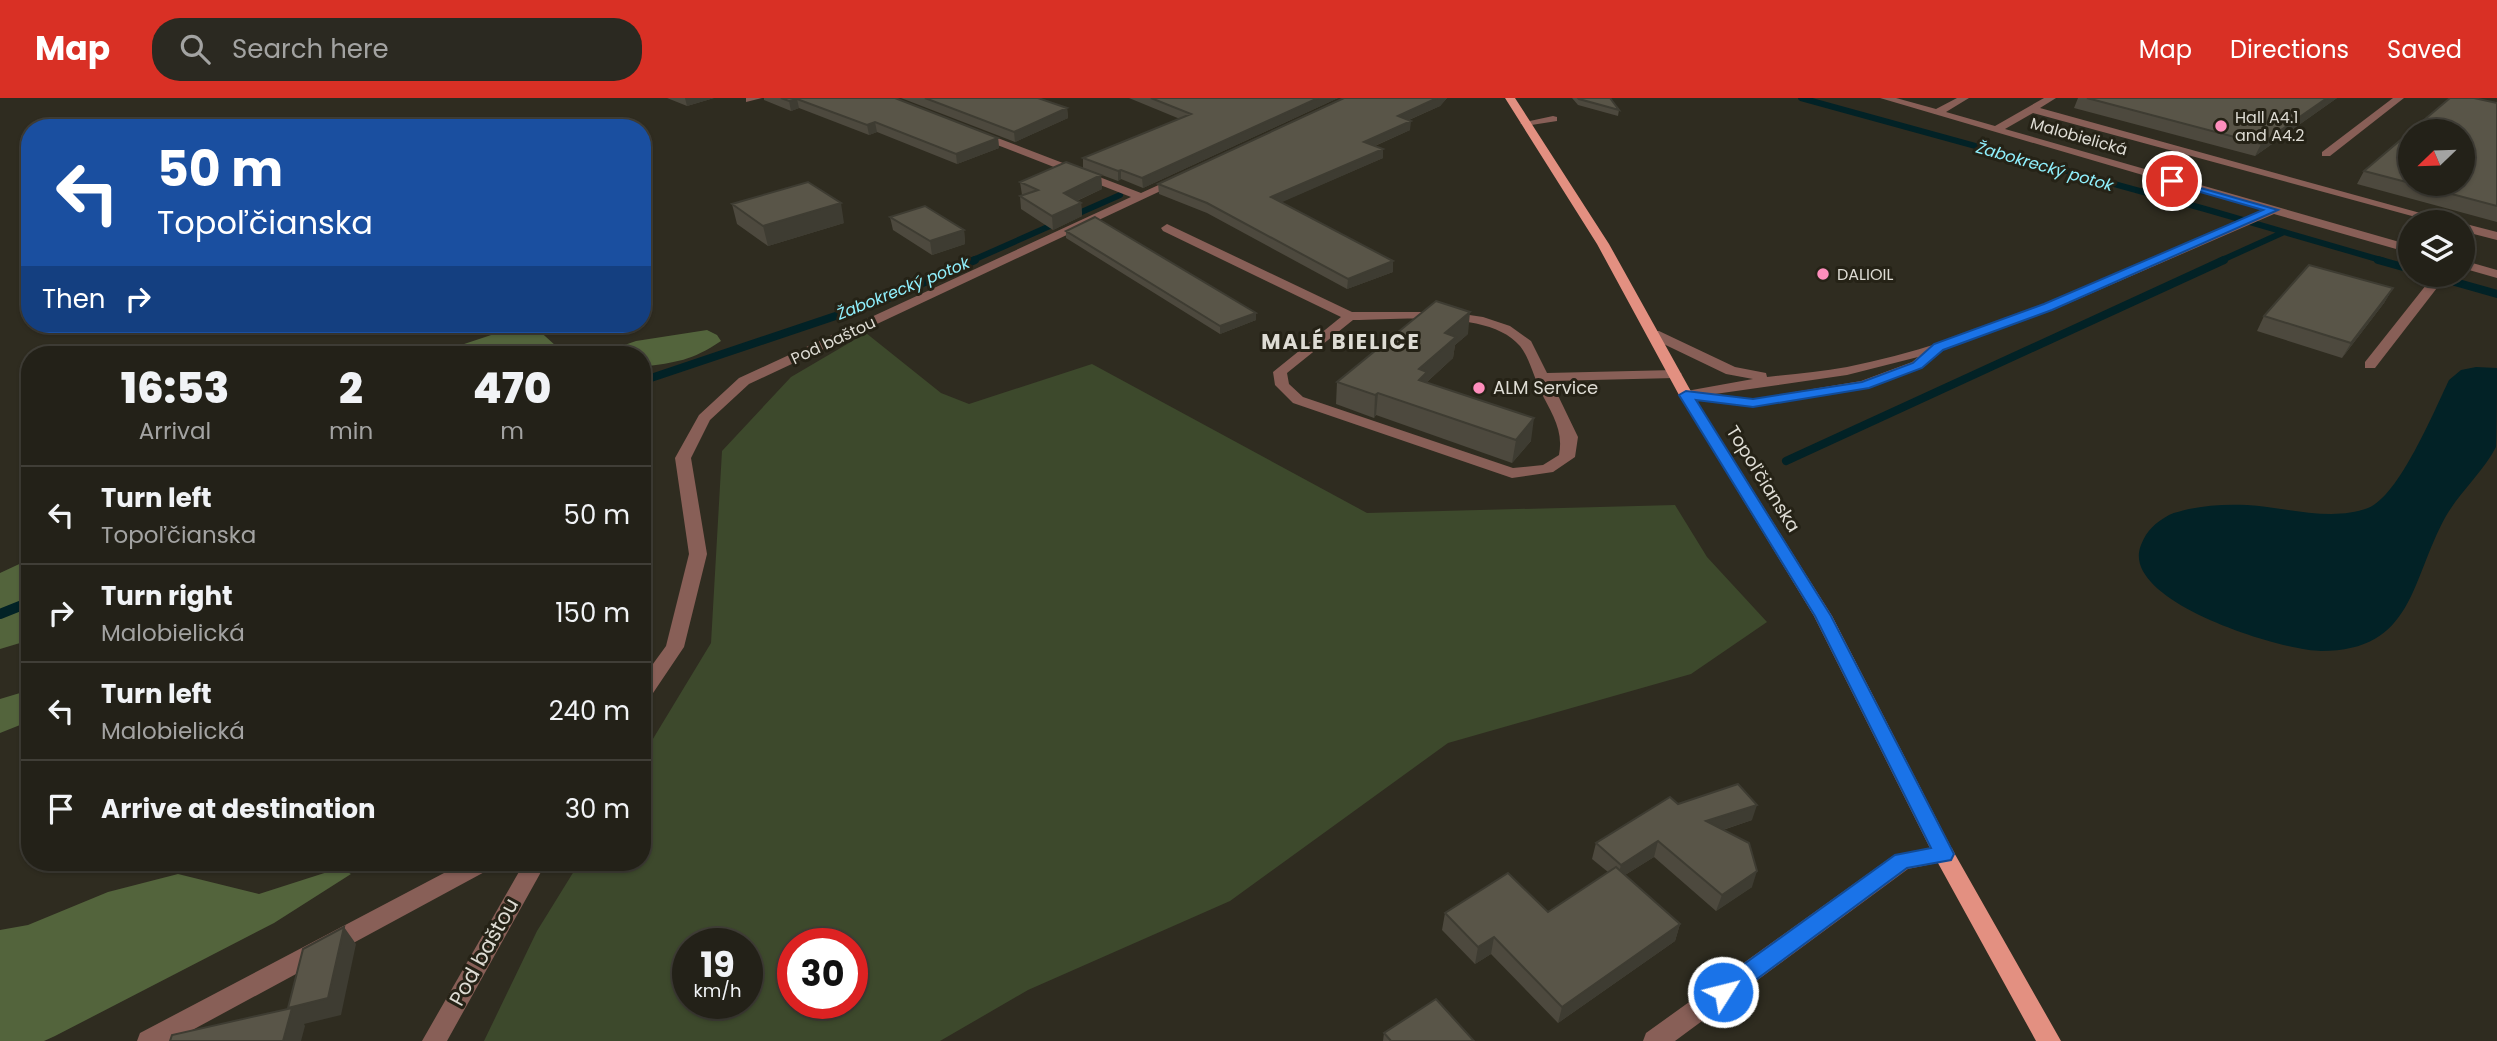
<!DOCTYPE html>
<html lang="en">
<head>
<meta charset="utf-8">
<style>
	body { margin:0; font-family:Poppins,sans-serif; background:#2b2921; color:#f1f3f6; height:100vh; display:flex; flex-direction:column; font-size:26px; white-space:nowrap }
	* { box-sizing:border-box; margin:0 }
	p { font-size:23px; color:#a3a3a2 }
	.icon { flex:none; width:38px; height:38px; fill:none; stroke:currentColor; stroke-width:2; stroke-linecap:round; stroke-linejoin:round }
	.map { position:relative; flex:1; overflow:hidden }
	.details { position:absolute; left:21px; top:248px; width:630px; height:525px; display:flex; flex-direction:column; background:#232118; border-radius:28px; box-shadow:0 2px 5px #0004,0 0 0 2px #403e37 }
	.details>* { flex:none }
	.banner { position:absolute; left:21px; top:21px; width:630px; height:214px; border-radius:28px; box-shadow:0 2px 5px #0004,0 0 0 2px #403e37; background:#1a4fa0; color:#fff; overflow:hidden }
	.needle { width:46px; rotate:247deg }
	.controls { position:absolute; left:2398px; top:21px; display:grid; gap:14px }
	.controls a { display:grid; place-items:center; width:77px; height:77px; border-radius:50%; background:#232118; box-shadow:0 2px 5px #0004,0 0 0 2px #403e37; font-size:35px }
	.speed { position:absolute; left:672px; top:830px; display:flex; gap:14px; font-size:35px; font-weight:700; text-align:center }
	.speed>* { display:grid; place-content:center; width:91px; height:91px; border-radius:50%; background:#232118; box-shadow:0 2px 5px #0004,0 0 0 2px #403e37; line-height:1 }
	.speed small { font-size:18px; font-weight:400 }
	.speed .limit { border:10px solid #d22; background:#fff; color:#111 }
	.pin { position:absolute; display:grid; place-items:center; width:60px; height:60px; color:#fff; margin:-30px; border:4px solid #fff; border-radius:50%; box-shadow:0 2px 7px #0007 }
	.me { position:absolute; width:77px; margin:-38px; rotate:54deg; stroke-linejoin:round; filter:drop-shadow(0 0 5px #0008) }
	.turn { display:flex; align-items:center; gap:24px; height:147px; padding:0 21px; font-size:32px }
	.turn .icon { width:91px; height:91px; stroke-width:2.5 }
	.turn b { display:block; font-size:49px; line-height:60px }
	.then { display:flex; align-items:center; height:66px; padding:0 21px; background:#0003; gap:14px; font-size:26px }
	.eta { display:flex; justify-content:space-evenly; align-items:center; height:119px; text-align:center }
	.eta b { font-size:42px; font-weight:800; line-height:49px }
	ul { padding:0; list-style:none }
	li { display:flex; align-items:center; gap:21px; height:98px; padding:0 21px; border-top:2px solid #403e37 }
	li div { flex:1 }
	li b { display:block; font-size:26px }
	li em { font-style:normal }
	header { display:flex; align-items:center; gap:42px; box-sizing:border-box; height:98px; padding:0 35px; background:#d93025; color:#fff }
	header strong { font-size:33px }
	nav { display:flex; gap:38px; margin-inline-start:auto; font-size:24px }
	.search { width:490px; height:63px; background:#2b2921; display:flex; align-items:center; gap:18px; box-sizing:border-box; padding:0 24px; border-radius:28px; color:#a3a3a2; font-size:26px }
	.map>svg:first-child { display:block }
	.green { fill:#3d492c; fill-rule:evenodd }
	.forest { fill:#53643c }
	.water { fill:#022226 }
	.lines { fill:none; stroke-linecap:round; stroke-linejoin:round }
	.stream-far2 { stroke:#022226; stroke-width:6 }
	.stream-far1 { stroke:#022226; stroke-width:8 }
	.stream { stroke:#022226; stroke-width:10 }
	.minor { fill:#885f57; fill-rule:evenodd }
	.major { fill:#e39081; fill-rule:evenodd }
	.wall { fill:#4d493e }
	.shaded-wall { fill:#3e3c32 }
	.building { fill:#595548; stroke:#3e3c32; stroke-width:2 }
	.route { fill:#1a73e8; stroke:#114b97; stroke-width:2 }
	.poi-dot { fill:#fe8ebc; stroke:#252216; stroke-width:2.5 }
	.labels { text-anchor:middle; stroke-width:6; stroke-linejoin:round; paint-order:stroke }
	.far-poi-label { font-size:16px; fill:#dedcd4; stroke:#252216; text-anchor:start }
	.far-street-label { font-size:16px; fill:#dedcd4; stroke:#252216 }
	.far-water-label { font-size:16px; font-style:italic; fill:#90f1fe; stroke:#252216 }
	.poi-label { font-size:18px; fill:#dedcd4; stroke:#252216; text-anchor:start }
	.street-label { font-size:18px; fill:#dedcd4; stroke:#252216 }
	.far-district-label { font-size:21px; font-weight:bold; letter-spacing:2px; fill:#dedcd4; stroke:#252216 }
	.near-street-label { font-size:21px; fill:#dedcd4; stroke:#252216 }
</style>
</head>
<body>
<header>
<strong>Map</strong>
<div class="search"><svg class="icon" aria-label="search" viewBox="0 0 24 24"><circle cx="10" cy="10" r="6"/><path d="M15 15l6 6"/></svg>Search here</div>
<nav><a>Map</a><a>Directions</a><a>Saved</a></nav>
</header>
<div class="map">
<svg width="2497" height="943" viewBox="0 0 2497 943">
	<rect width="100%" height="100%" fill="#2f2c20"/>
	<path class="green" d="M866,235L941,295L969,306L1092,266L1367,415L1675,407L1707,459L1767,524L1691,576L1448,645L1230,803L1028,892L940,943H484L537,833L579,765H642V659L711,545L722,353L791,279ZM688,845H747V905H688ZM793,845H852V905H793Z"/>
	<path class="forest" d="M521,227L535,229L566,257H431Z
		M707,232L717,237L721,243C691,263 677,264 642,269V257H596L636,243Z
		M30,461V542L0,551V475Z
		M30,592V623L0,635V601Z
		M340,770L351,776L274,825L55,938L44,943H0V832L28,827L108,794L178,776L259,796Z"/>
	<path class="water" d="M2476,269L2497,270C2497,285 2497,339 2496,349C2483,374 2460,394 2446,418C2410,483 2414,553 2321,553C2282,553 2118,503 2141,447C2147,432 2155,425 2169,417C2175,414 2182,413 2189,411C2207,407 2228,406 2247,407C2285,409 2331,424 2368,410C2399,398 2434,313 2449,282L2461,272Z"/>
	<g class="lines">
		<path class="stream-far2" d="M1801,0L2205,111L2384,163
			M971,163L1120,97
			M2220,163L2284,134"/>
		<path class="stream-far1" d="M2378,162L2410,171
			M2430,177L2497,196
			M642,283L886,201L975,162
			M1786,363L2224,162"/>
		<path class="stream" d="M0,516L30,504"/>
		<path class="minor" d="M746,0H762L746,4Z
			M1880,0H1896L1936,11L1957,0H1969L1946,14L1995,28L2044,0H2056L2040,10L2453,124H2434L2033,15L2005,31L2410,147V155L2274,116L2053,212L1942,252L1922,270L1869,290L1753,309L1702,303L1695,300H1681L1679,297L1681,294L1753,281L1726,276L1649,239V233H1659L1735,269L1766,275L1767,279C1794,276 1821,274 1847,269C1992,240 2128,170 2262,112ZM1918,259L1912,264L1861,283L1753,301L1715,296L1847,277Z
			M2393,0H2404L2330,58H2322V54Z
			M1553,18L1557,19V23L1525,28L1520,25Z
			M974,34H982L1141,95L1174,80L1184,82L749,286L710,322L691,360L707,456L684,549L649,601L642,603V581L666,548L689,456L675,360L699,317L739,280L1131,99L974,38Z
			M2462,125L2497,134V142L2462,133Z
			M1167,126L1352,214H1449L1483,219L1510,228L1531,243L1547,275L1675,272L1682,276L1675,280L1551,283L1578,339L1575,359L1553,374L1512,380L1293,305L1275,287L1273,274L1341,219L1163,133L1161,130ZM1353,222C1397,222 1489,211 1520,248C1529,259 1534,279 1540,292C1551,315 1564,331 1559,357L1543,367L1513,370L1303,299L1289,286L1287,275Z
			M2462,162L2497,172V180L2462,170Z
			M2434,177H2447L2375,270H2365V264Z
			M1944,747L1952,750L1955,756L1952,762L1908,771L1675,943H1643L1646,935L1894,757Z
			M463,765H493L490,771L172,943H137L140,935Z
			M524,765H546L447,943H422Z"/>
		<path class="major" d="M1505,0H1515L1609,146L1693,297L1832,518L1952,751L2061,943H2036L1933,756L1814,518L1679,297L1597,146Z"/>
	</g>
	<path class="wall" d="M667,0H714L687,8Z
		M764,0H895L998,40L999,50L957,66L877,34L869,37L799,10L791,13L764,2Z
		M901,0H1038L1067,10L1068,20L1015,44Z
		M1129,0H1338L1143,90L1121,81L1118,83L1083,70V60L1180,21Z
		M1344,0H1447L1440,8L1409,22L1410,32L1375,48L1383,60L1281,104L1393,163V174L1347,191L1207,115L1159,96L1158,86Z
		M1572,0H1610L1619,12L1618,18L1578,7Z
		M2078,0H2337L2255,58L2074,10Z
		M2497,5V124L2357,86L2364,73L2410,34V86H2462Z
		M1101,77L1102,91L1077,103L1081,105L1082,118L1053,132L1021,111L1020,98L1022,97L1020,84Z
		M732,106L844,125L768,148L737,126Z
		M890,119L964,132L965,146L932,157L893,132Z
		M1066,133L1256,215V222L1220,236L1066,140Z
		M2393,190L2384,205L2342,260L2257,233L2264,218Z
		M1468,236L1455,247L1453,260L1427,284L1531,343L1512,365L1376,317L1374,320L1336,306L1337,284Z
		M1678,706L1752,722L1723,732L1752,789L1716,813L1654,759L1625,777L1680,826L1675,843L1558,925L1491,856L1475,866L1442,832L1445,815L1548,814L1608,774L1592,761L1596,745Z
		M1384,935L1474,943H1383Z"/>
	<path class="shaded-wall" d="M685,0H714L687,8Z
		M1318,0H1338L1143,90L1142,80Z
		M1437,0H1447L1440,8L1397,27L1398,18Z
		M2327,0H2337L2255,58L2261,46Z
		M797,1L799,10L791,13L789,3Z
		M1067,10L1068,20L1015,44L1014,34Z
		M1411,23L1410,32L1363,53L1364,44Z
		M875,24L877,34L869,37L867,27Z
		M998,40L999,50L957,66L956,56Z
		M1383,51V60L1271,109V99Z
		M1121,72V81L1118,83V73Z
		M1101,77L1102,91L1065,108L1064,95Z
		M841,105L844,125L768,148L763,128Z
		M1081,105L1082,118L1053,132L1052,118Z
		M964,132L965,146L932,157L930,143Z
		M1393,163V174L1347,191L1348,181Z
		M2393,190L2384,205L2342,260L2351,245Z
		M1470,214L1468,236L1455,247L1453,260L1417,293L1419,271L1445,235Z
		M1256,215V222L1220,236V228Z
		M1378,295L1376,317L1374,320L1375,297Z
		M1534,320L1531,343L1512,365L1516,342Z
		M1757,707L1752,722L1701,739L1706,723Z
		M1658,743L1654,759L1617,782L1621,767Z
		M1757,773L1752,789L1716,813L1722,797Z
		M1680,826L1675,843L1558,925L1562,909Z
		M344,829L356,846L341,917L304,926L305,928L301,943H283L291,914L288,910Z
		M1494,839L1491,856L1475,866L1478,849Z"/>
	<path class="building" d="M781,0H895L998,40L956,56L875,24L867,27L797,1L789,3Z
		M925,0H1038L1067,10L1014,34Z
		M1151,0H1318L1142,80L1121,72L1118,73L1083,60L1191,16Z
		M1344,0H1437L1398,18L1411,23L1364,44L1383,51L1271,99L1393,163L1348,181L1207,105L1158,86Z
		M1578,0H1610L1619,12L1579,1Z
		M2087,0H2327L2261,46Z
		M2450,0H2474L2497,5V108L2414,86H2462V33H2411Z
		M2410,34V85L2364,73Z
		M1066,64L1101,77L1064,95L1081,105L1052,118L1020,98L1038,92L1020,84Z
		M808,84L841,105L763,128L732,106Z
		M925,108L964,132L930,143L890,119Z
		M1095,119L1256,215L1220,228L1066,133Z
		M2309,167L2393,190L2351,245L2264,218Z
		M1436,203L1470,214L1445,235L1456,239L1419,271L1427,274L1419,282L1534,320L1516,342L1378,295L1375,297L1337,284Z
		M1738,686L1757,707L1706,723L1749,745L1757,773L1722,797L1658,743L1621,767L1596,745L1670,699L1678,706Z
		M1616,769L1680,826L1562,909L1494,839L1478,849L1445,815L1508,775L1548,814Z
		M344,829L328,900L288,910L303,851Z
		M1436,901L1474,943H1391L1384,935Z
		M292,910L283,943H170L172,937Z"/>
	<path class="route" d="M2169,81L2278,112L2052,212L1943,252L1922,270L1869,290L1753,309L1696,302L1831,518L1954,756L1951,762L1907,770L1730,901L1723,903L1715,901L1712,894L1715,887L1895,757L1931,750L1815,518L1679,297L1686,293L1753,301L1862,284L1913,265L1934,246L2044,206L2263,112L2169,85Z"/>
	<g class="poi-dot">
		<circle cx="2221" cy="28" r="7"/>
		<circle cx="1823" cy="176" r="7"/>
		<circle cx="1479" cy="290" r="7"/>
	</g>
	<g class="labels">
		<g class="far-poi-label">
			<text x="2235" y="25">Hall A4.1<tspan x="2235" dy="18">and A4.2</tspan></text>
			<text x="1837" y="182">DALIOIL</text>
		</g>
		<g class="far-street-label">
			<text transform="translate(2079 38) rotate(16)" y="6">Malobielická</text>
			<text transform="translate(833 242) rotate(-25)" y="6">Pod baštou</text>
		</g>
		<g class="far-water-label">
			<text transform="translate(2045 68) rotate(16)" y="6">Žabokrecký potok</text>
			<text transform="translate(903 190) rotate(-22)" y="6">Žabokrecký potok</text>
		</g>
		<g class="poi-label">
			<text x="1493" y="296">ALM Service</text>
		</g>
		<g class="street-label">
			<text transform="translate(1763 381) rotate(58)" y="6">Topoľčianska</text>
		</g>
		<g class="far-district-label">
			<text x="1341" y="251">MALÉ BIELICE</text>
		</g>
		<g class="near-street-label">
			<text transform="translate(484 854) rotate(-61)" y="7">Pod baštou</text>
		</g>
	</g>
</svg>
<div class="controls">
<a><svg class="needle" viewBox="-14 -14 28 28"><path d="M0-13l5 13h-10z" fill="#e53935"/><path d="M0 13l5-13h-10z" fill="#a3a3a2"/></svg></a>
<a><svg class="icon" aria-label="layers" viewBox="0 0 24 24"><path d="M12 4l9 5-9 5-9-5zM3 14l9 5 9-5"/></svg></a>
</div>
<div class="speed"><div>19<small>km/h</small></div><div class="limit">30</div></div>
<div class="pin" style="left:2172px;top:83px;background:#d93025"><svg class="icon" aria-label="arrive" viewBox="0 0 24 24"><path d="M6 21V4h12l-3 4 3 4H6"/></svg></div>
<svg class="me" style="left:1723px;top:894px" viewBox="-20 -20 40 40"><circle r="17" fill="#1a73e8" stroke="#fff" stroke-width="3"/><path d="M0-11L8 9 0 5-8 9z" fill="#fff"/></svg>
<div class="banner">
<div class="turn"><svg class="icon" aria-label="left" viewBox="0 0 24 24"><path d="M17 20v-9H6M10 6l-5 5 5 5"/></svg><div><b>50 m</b>Topoľčianska</div></div>
<div class="then">Then<svg class="icon" aria-label="right" viewBox="0 0 24 24"><path d="M7 20v-9h11M14 6l5 5-5 5"/></svg></div>
</div>
<section class="details">
<div class="eta">
<div><b>16:53</b><p>Arrival</p></div>
<div><b>2</b><p>min</p></div>
<div><b>470</b><p>m</p></div>
</div>
<ul>
<li><svg class="icon" aria-label="left" viewBox="0 0 24 24"><path d="M17 20v-9H6M10 6l-5 5 5 5"/></svg><div><b>Turn left</b><p>Topoľčianska</p></div><em>50 m</em></li>
<li><svg class="icon" aria-label="right" viewBox="0 0 24 24"><path d="M7 20v-9h11M14 6l5 5-5 5"/></svg><div><b>Turn right</b><p>Malobielická</p></div><em>150 m</em></li>
<li><svg class="icon" aria-label="left" viewBox="0 0 24 24"><path d="M17 20v-9H6M10 6l-5 5 5 5"/></svg><div><b>Turn left</b><p>Malobielická</p></div><em>240 m</em></li>
<li><svg class="icon" aria-label="arrive" viewBox="0 0 24 24"><path d="M6 21V4h12l-3 4 3 4H6"/></svg><div><b>Arrive at destination</b></div><em>30 m</em></li>
</ul>
</section>
</div>
</body>
</html>
